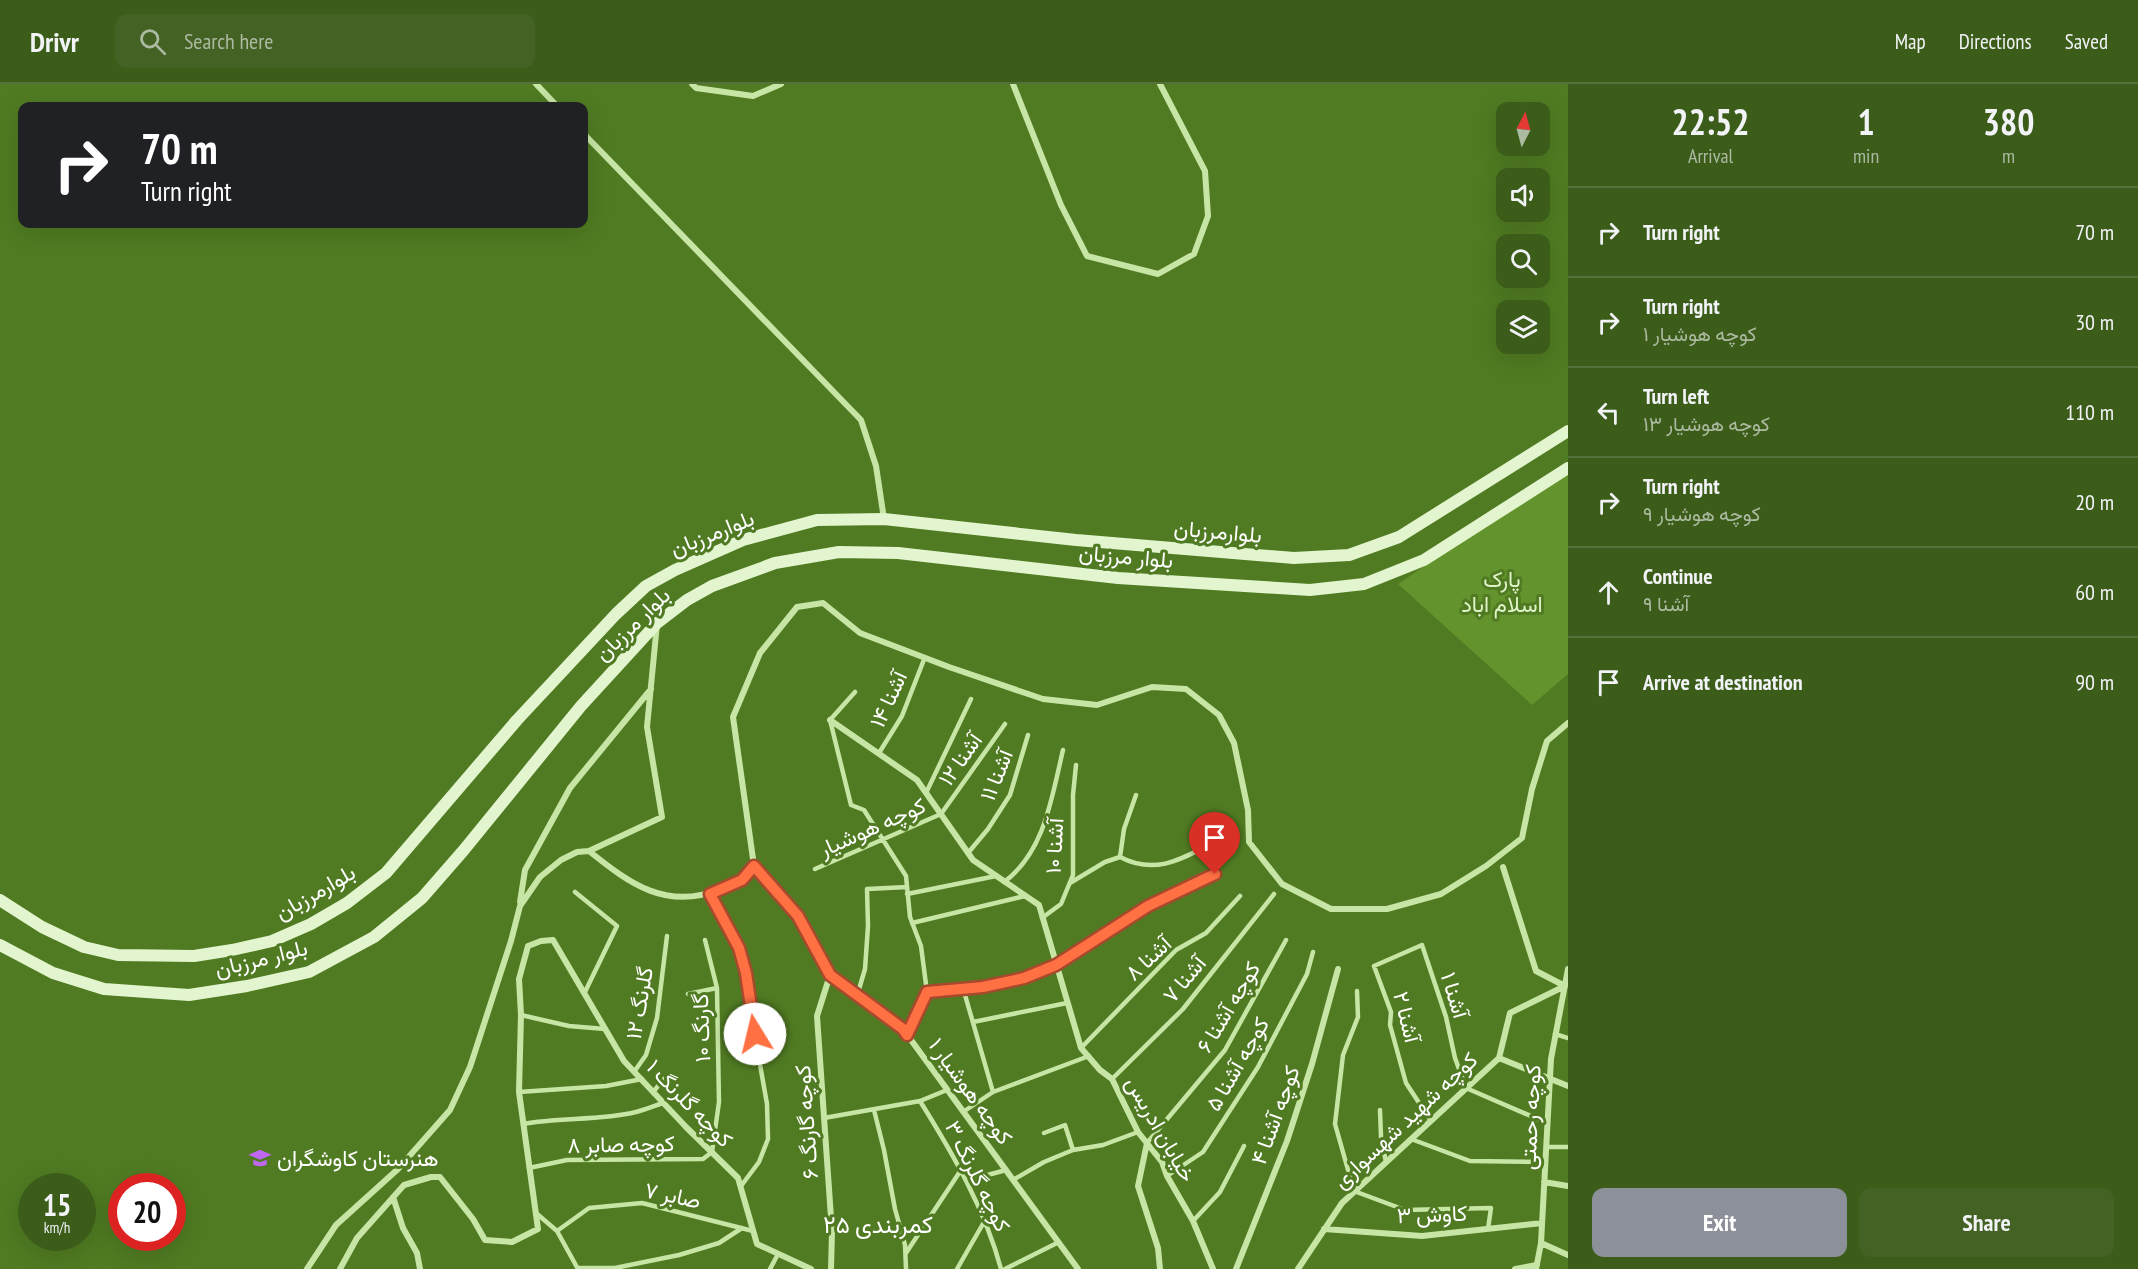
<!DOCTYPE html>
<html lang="en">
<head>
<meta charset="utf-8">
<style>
	body { margin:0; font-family:"PT Sans Narrow",Vazirmatn,sans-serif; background:#436223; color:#f1f3f6; height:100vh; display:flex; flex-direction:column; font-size:22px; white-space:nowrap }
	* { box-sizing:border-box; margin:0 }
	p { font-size:20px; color:#acbaa2 }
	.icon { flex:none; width:33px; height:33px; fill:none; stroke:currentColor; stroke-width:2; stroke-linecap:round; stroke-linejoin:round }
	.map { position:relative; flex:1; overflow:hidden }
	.side { display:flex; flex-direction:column; background:#3c5c1a; width:570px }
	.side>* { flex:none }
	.banner { position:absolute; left:18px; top:18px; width:570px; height:126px; border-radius:12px; box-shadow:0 6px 24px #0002; background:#202124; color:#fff; overflow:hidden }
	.needle { width:39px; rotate:6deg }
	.tools { position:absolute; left:1496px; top:18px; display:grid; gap:12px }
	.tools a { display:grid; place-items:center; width:54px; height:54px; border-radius:12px; background:#3c5c1a; box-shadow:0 6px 24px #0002; font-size:30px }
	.speed { position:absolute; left:18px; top:1089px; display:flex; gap:12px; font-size:30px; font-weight:700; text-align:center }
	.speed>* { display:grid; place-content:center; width:78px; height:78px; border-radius:50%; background:#3c5c1a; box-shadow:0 6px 24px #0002; line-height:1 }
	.speed small { font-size:15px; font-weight:400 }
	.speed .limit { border:9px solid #d22; background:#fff; color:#111 }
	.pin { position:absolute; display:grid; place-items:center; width:51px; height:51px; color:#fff; margin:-62px -26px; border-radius:50% 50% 50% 0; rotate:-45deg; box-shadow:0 0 6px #0007 }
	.pin .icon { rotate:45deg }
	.me { position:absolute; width:66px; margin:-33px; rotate:351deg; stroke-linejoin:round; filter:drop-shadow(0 0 4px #0008) }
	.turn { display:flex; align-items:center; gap:21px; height:126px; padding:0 24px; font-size:27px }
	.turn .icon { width:78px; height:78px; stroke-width:2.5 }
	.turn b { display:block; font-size:42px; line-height:51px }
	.eta { display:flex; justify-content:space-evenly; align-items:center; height:102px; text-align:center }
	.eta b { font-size:36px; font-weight:800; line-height:42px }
	.cta { display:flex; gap:12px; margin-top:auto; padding:12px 24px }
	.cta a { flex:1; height:69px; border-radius:12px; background:#8c9099; color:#fff; font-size:24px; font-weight:800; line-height:69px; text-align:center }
	.cta a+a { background:#436223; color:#f1f3f6 }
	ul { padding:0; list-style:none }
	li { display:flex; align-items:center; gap:18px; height:90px; padding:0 24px; border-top:2px solid #557139 }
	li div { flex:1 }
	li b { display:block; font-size:22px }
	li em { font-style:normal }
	header { display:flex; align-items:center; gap:36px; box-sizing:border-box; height:84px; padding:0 30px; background:#3c5c1a; border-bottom:2px solid #557139 }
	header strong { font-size:28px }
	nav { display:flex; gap:33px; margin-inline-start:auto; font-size:21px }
	.search { width:420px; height:54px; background:#436223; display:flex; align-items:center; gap:15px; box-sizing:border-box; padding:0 21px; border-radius:12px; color:#acbaa2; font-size:22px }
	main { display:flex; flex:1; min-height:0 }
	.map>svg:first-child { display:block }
	.green { fill:#63932c }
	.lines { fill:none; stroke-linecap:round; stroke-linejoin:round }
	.service { stroke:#c7e5a5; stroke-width:4.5 }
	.minor { stroke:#c7e5a5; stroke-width:6 }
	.secondary { stroke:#e2f5ce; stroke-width:12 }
	.route-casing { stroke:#a6492c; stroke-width:15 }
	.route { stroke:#ff7043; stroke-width:10 }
	.labels { text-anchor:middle; stroke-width:6; stroke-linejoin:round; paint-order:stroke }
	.street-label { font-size:22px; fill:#fff; stroke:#507b22 }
	.park-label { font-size:22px; fill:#dff4c8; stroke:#507b22 }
	.poi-label { font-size:22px; fill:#fff; stroke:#507b22; text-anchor:start }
	.neighbourhood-label { font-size:24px; fill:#fff; stroke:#507b22 }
</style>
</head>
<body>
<header>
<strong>Drivr</strong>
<div class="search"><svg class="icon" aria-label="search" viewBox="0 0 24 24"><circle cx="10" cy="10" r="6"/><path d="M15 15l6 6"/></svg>Search here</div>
<nav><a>Map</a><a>Directions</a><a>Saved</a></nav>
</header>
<main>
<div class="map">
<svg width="1568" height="1185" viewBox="0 0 1568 1185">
	<rect width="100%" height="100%" fill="#507b22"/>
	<path class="green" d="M1568,385V590L1532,621L1398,500Z"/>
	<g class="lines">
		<path class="service" d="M855,608L830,636L851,721L864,726L906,792L910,833L921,862L927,908L907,951
			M879,669L902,632L925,573
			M926,709L971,615
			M968,769L988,745L1010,711L1028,651
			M1120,773C1158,793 1186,772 1220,755
			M815,785L941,730L1005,640
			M1004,798C1045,768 1052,712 1063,666
			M1070,799L1105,778L1120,773L1124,745L1136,711
			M575,808L617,842L584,910
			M709,810L739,864L746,889L752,935L767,1020L768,1055L759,1078L741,1102
			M907,810L996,792
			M1042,834L1061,820L1073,791V711L1076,681
			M912,839L1025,812
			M963,904L993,1008
			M1357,907L1358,933L1343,971L1335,1040L1354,1107L1405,1126L1491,1124L1488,1145
			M927,908L983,903L1024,894L1056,881L1148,822L1215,790
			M688,910L717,904
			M857,912L865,885L868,842L867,805L907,803
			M521,931L569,942L605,945
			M973,938L1067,919
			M1555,950L1568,954
			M1081,964L1176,866L1206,849L1240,812
			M634,988L646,971L657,934L667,852
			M1112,995L1183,925L1274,810
			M519,1008L606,1002L642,995
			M653,1008L664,995
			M920,1017C953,1070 985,1125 1001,1185
			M874,1026L884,1066L895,1125L905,1161L906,1185
			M1380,1026L1381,1053L1386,1078
			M963,1028L993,1008L1089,972
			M824,1034L920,1017L947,1006
			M1431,1037L1406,999L1390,941L1391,928L1374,882L1422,861L1446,933L1455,974L1466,1004L1547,1039
			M523,1040C560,1033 599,1037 636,1028C645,1026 654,1022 663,1019
			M1044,1049L1065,1041L1073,1066
			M1411,1055L1470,1077L1545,1078
			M1147,1059L1225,966L1286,856
			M1546,1063H1568
			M529,1084L567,1076L703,1075L712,1068L719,1018L717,904L705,856
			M1167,1092L1203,1068L1258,983L1307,890L1313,868
			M1013,1096L1044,1078L1073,1066L1103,1061L1138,1048
			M966,1097L1006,1086
			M536,1129L557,1147L578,1185
			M1193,1137L1220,1108L1244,1062
			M557,1147L589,1124L642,1119L753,1147
			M906,1169L961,1086
			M578,1184H615L679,1171L719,1159L742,1144
			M770,1185L778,1170
			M957,1185L984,1138
			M1005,1185L1059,1158"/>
		<path class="minor" d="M536,0L557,22
			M692,0L696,4L753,12L781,0
			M1013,0L1061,121L1087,172L1158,190L1194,170L1208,132L1205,87L1160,0
			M584,50L861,336L876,382L884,435
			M830,636L917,696L973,776L1039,821L1081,964L1100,986L1112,995L1138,1048L1162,1078L1167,1092L1193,1137L1213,1185
			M589,767L662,733L647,643L657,540
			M754,782L798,832L830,891L903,945L1078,1185
			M1503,783L1536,887L1565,902
			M520,818L525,786L570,704L651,605
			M830,891L817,932L832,1148L831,1185
			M1499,974L1568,1002
			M1147,1059L1138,1102L1158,1164L1160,1185
			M1544,1098L1568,1102
			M393,1113L403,1144L417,1169L420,1185
			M1324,1145L1422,1152L1542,1139
			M1541,1159L1568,1171
			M307,1185L336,1141L398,1085L450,1026L470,983L511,857L520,822L540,793L561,776L577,768L589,767C630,800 667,827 720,805C738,798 742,797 754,782L733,633L760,569L797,523L823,519L860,549L949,583L1043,615L1097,621L1152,603L1186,605L1219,631L1234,659L1248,726L1249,758L1282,800L1331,825H1387L1441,810L1486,782L1522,754L1532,705L1547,657L1568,639
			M340,1185L357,1154L404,1101L431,1093H440L473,1135L485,1156L512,1158L538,1145L519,1008L521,931L519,895L528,862L541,857L553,856L624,977L686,1043L738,1094L757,1160L811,1185
			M1236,1185L1287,1057L1312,980L1338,885
			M1298,1185L1342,1119L1499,974L1510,929L1565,902
			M1515,1185L1537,1181
			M1536,1185L1541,1159L1551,975L1568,885"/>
		<path class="secondary" d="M0,816L42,843L84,863L118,871L194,872L232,866L272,857L311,840L347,819L386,789L517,636L616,530L646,502L675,486L743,456L817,436L884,435L1076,456L1294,474L1349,471L1399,453L1568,347
			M0,861L53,889L104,905L189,911L247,902L309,888L374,853L422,814L463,767L581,622L657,539L687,516L712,502L775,479L839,468L898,469L1118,494L1310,506L1364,500L1424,476L1568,384"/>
	</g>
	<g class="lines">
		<defs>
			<path id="route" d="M755,950L746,889L739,864L710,810L742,796L754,782L798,832L830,891L903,945L907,951L927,908L983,903L1024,894L1056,881L1148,822L1215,790"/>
		</defs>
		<use href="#route" class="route-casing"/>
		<use href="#route" class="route"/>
	</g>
	<defs>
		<symbol id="school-bare" viewBox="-9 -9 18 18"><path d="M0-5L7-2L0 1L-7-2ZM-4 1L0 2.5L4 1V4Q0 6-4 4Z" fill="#be67f1" stroke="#507b22" stroke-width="2.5" paint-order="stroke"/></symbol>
	</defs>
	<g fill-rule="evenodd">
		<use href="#school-bare" x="245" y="1059" width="30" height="30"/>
	</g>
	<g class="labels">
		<g class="street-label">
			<text transform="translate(1218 447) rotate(5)" y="8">بلوارمرزبان</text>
			<text transform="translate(712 449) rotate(-22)" y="8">بلوارمرزبان</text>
			<text transform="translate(1126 472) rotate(5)" y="8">بلوار مرزبان</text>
			<text transform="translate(632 540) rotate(-44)" y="8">بلوار مرزبان</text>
			<text transform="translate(888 615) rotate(-65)" y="8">آشنا ۱۴</text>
			<text transform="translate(960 675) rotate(-55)" y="8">آشنا ۱۲</text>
			<text transform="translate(996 691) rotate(-68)" y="8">آشنا ۱۱</text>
			<text transform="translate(872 743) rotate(-24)" y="8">کوچه هوشیار</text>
			<text transform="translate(1054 762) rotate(-87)" y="8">آشنا ۱۰</text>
			<text transform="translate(315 808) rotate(-30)" y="8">بلوارمرزبان</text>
			<text transform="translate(261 874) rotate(-14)" y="8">بلوار مرزبان</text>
			<text transform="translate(1148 874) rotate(-43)" y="8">آشنا ۸</text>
			<text transform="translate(1184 895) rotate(-50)" y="8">آشنا ۷</text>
			<text transform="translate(1455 911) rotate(73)" y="8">آشنا ۱</text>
			<text transform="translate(639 919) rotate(-80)" y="8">گلرنگ ۱۲</text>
			<text transform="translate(1228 923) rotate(-59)" y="8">کوچه آشنا ۶</text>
			<text transform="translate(1407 933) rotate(76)" y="8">آشنا ۲</text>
			<text transform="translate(701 944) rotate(-92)" y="8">گارنگ ۱۰</text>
			<text transform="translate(1237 980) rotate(-60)" y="8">کوچه آشنا ۵</text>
			<text transform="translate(971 1007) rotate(54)" y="8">کوچه هوشیار ۱</text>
			<text transform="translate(690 1019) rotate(46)" y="8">کوچه گلرنگ ۱</text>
			<text transform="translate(1275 1031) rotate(-70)" y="8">کوچه آشنا ۴</text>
			<text transform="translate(1530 1033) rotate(-87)" y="8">کوچه رحمتی</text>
			<text transform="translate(1405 1036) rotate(-43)" y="8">کوچه شهید شهسواری</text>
			<text transform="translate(806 1038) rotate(-94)" y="8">کوچه گارنگ ۶</text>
			<text transform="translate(1161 1045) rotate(60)" y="8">خیابان ادریس</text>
			<text transform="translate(621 1060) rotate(-1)" y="8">کوچه صابر ۸</text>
			<text transform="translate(978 1092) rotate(64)" y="8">کوچه گلرنگ ۳</text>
			<text transform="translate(673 1111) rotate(12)" y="8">صابر ۷</text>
			<text transform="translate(1432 1130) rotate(-2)" y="8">کاوش ۳</text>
		</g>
		<g class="park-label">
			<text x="1502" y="503">پارک<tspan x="1502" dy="25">اسلام اباد</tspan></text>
		</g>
		<g class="poi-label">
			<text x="277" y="1082">هنرستان کاوشگران</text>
		</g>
		<g class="neighbourhood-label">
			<text x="878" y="1149">کمربندی ۲۵</text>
		</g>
	</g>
</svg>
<div class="tools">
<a><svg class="needle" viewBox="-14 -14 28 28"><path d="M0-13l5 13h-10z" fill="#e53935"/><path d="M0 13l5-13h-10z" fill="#acbaa2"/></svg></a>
<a><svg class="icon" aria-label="sound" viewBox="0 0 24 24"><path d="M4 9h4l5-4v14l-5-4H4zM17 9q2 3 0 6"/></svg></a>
<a><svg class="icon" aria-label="search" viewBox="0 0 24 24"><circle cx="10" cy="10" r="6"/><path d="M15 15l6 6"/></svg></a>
<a><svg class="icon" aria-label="layers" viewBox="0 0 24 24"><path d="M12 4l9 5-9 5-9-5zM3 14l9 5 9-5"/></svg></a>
</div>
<div class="speed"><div>15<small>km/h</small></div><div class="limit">20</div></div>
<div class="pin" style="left:1215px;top:790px;background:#d93025"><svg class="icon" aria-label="arrive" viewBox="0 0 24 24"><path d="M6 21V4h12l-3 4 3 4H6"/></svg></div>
<svg class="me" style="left:755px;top:950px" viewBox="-20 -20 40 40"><circle r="19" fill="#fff"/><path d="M0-13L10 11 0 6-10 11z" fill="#ff7043"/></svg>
<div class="banner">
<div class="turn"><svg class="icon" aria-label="right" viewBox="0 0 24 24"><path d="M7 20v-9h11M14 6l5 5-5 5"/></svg><div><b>70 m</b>Turn right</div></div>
</div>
</div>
<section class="side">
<div class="eta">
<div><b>22:52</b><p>Arrival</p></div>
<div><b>1</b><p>min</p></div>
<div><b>380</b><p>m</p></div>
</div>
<ul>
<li><svg class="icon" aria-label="right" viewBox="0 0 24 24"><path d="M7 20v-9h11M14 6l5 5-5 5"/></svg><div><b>Turn right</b></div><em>70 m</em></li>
<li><svg class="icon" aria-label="right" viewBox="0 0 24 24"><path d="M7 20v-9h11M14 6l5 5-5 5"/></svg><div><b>Turn right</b><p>کوچه هوشیار ۱</p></div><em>30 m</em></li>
<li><svg class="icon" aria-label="left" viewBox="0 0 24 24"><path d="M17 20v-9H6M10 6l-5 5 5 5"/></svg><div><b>Turn left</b><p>کوچه هوشیار ۱۳</p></div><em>110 m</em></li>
<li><svg class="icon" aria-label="right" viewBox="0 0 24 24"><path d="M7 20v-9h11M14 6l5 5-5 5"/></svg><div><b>Turn right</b><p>کوچه هوشیار ۹</p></div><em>20 m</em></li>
<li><svg class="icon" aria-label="ahead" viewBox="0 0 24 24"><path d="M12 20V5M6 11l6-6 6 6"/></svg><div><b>Continue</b><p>آشنا ۹</p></div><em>60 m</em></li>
<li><svg class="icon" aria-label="arrive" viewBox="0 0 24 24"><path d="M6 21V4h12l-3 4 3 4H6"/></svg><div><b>Arrive at destination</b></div><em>90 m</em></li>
</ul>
<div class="cta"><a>Exit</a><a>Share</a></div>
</section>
</main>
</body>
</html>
